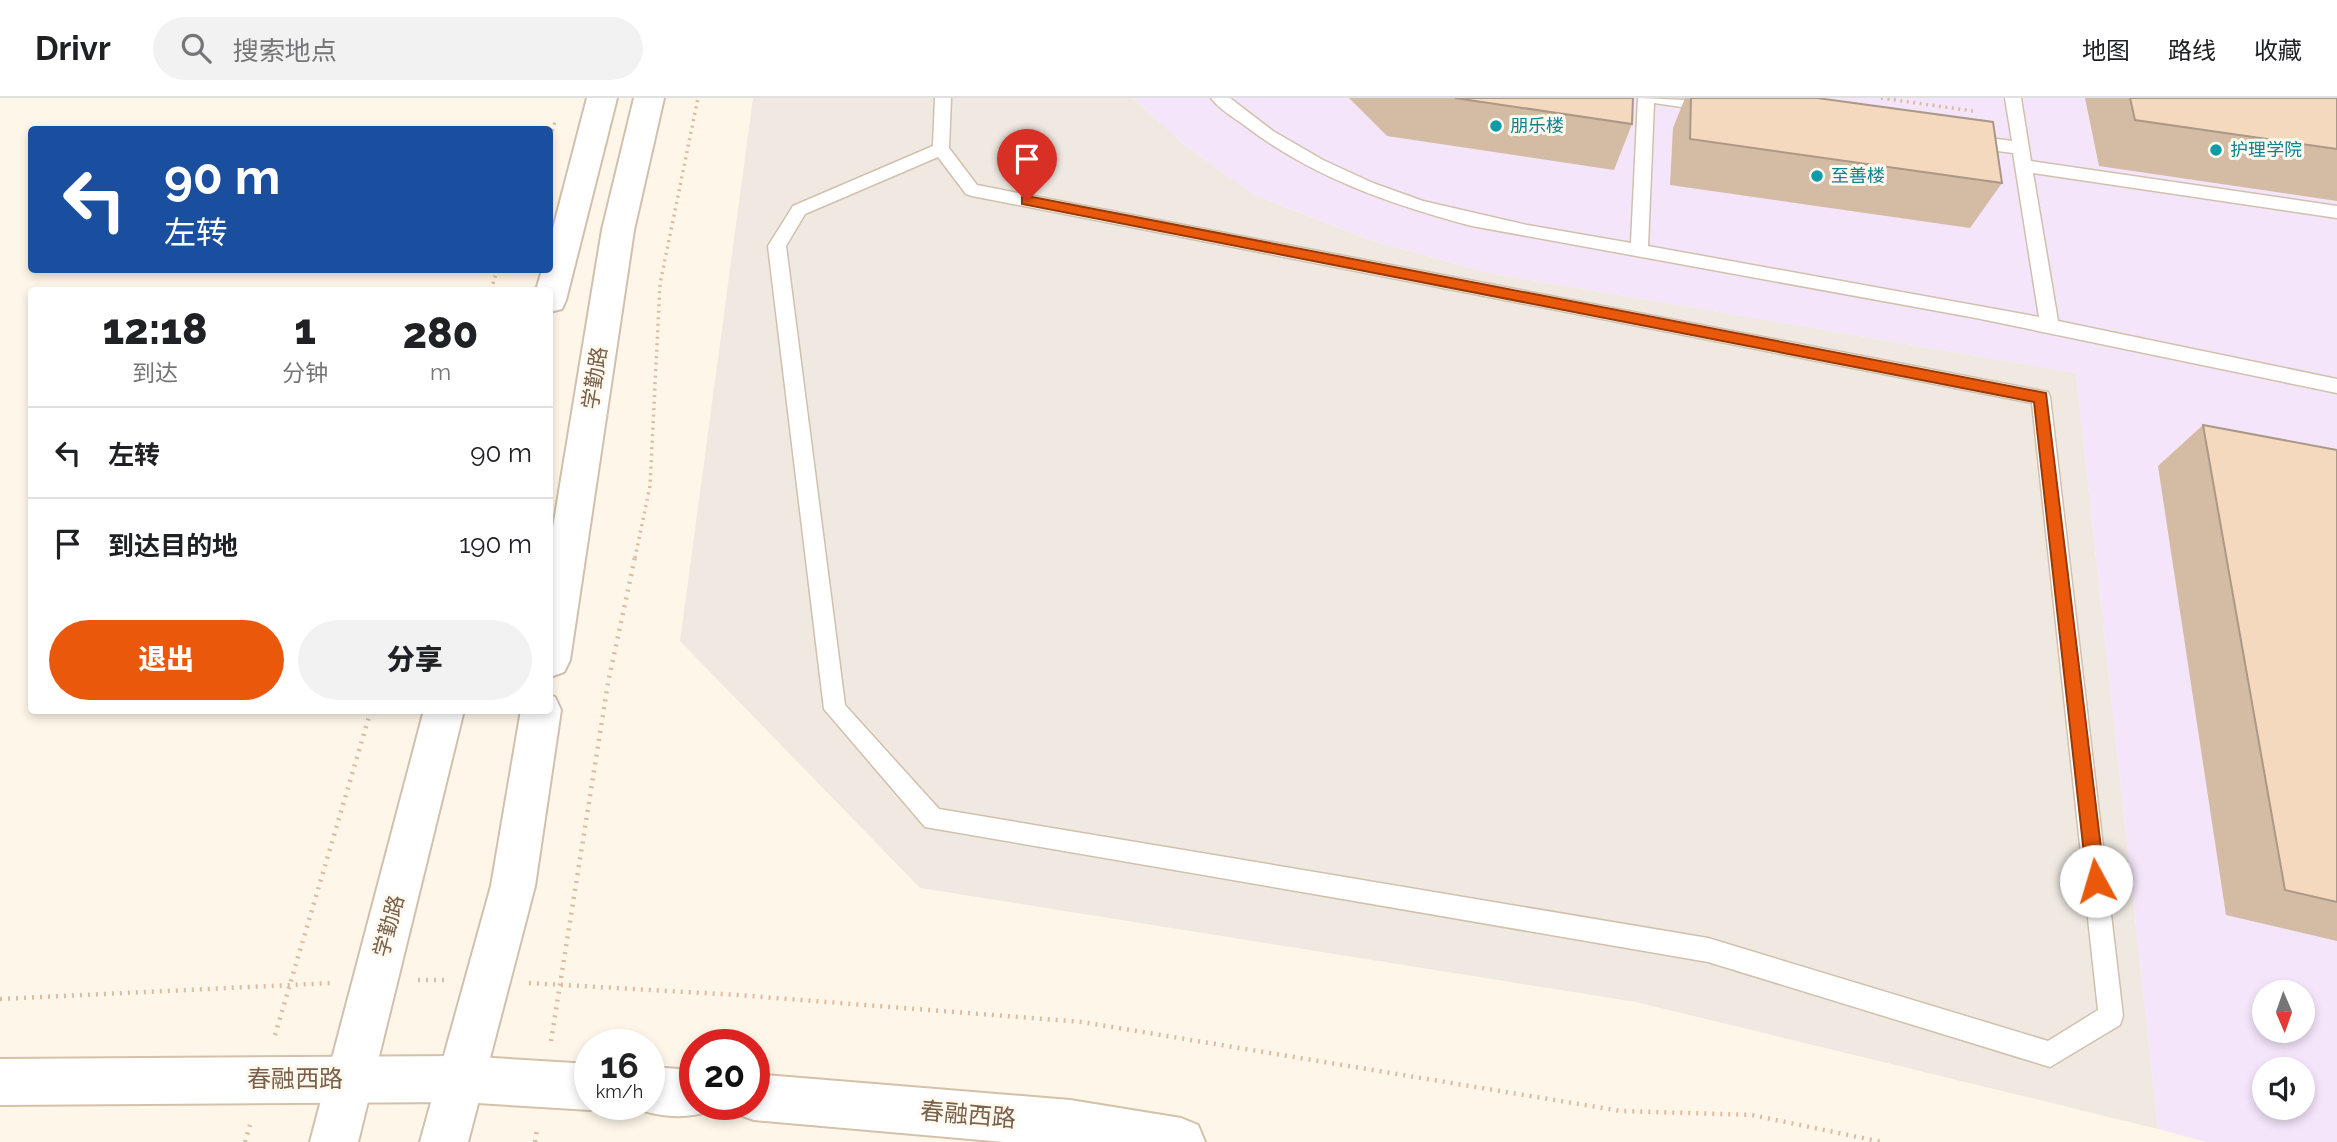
<!DOCTYPE html>
<html lang="zh">
<head>
<meta charset="utf-8">
<style>
	body { margin:0; font-family:Raleway,"Noto Sans SC",sans-serif; background:#f2f2f2; color:#202124; height:100vh; display:flex; flex-direction:column; font-size:26px; white-space:nowrap }
	* { box-sizing:border-box; margin:0 }
	p { font-size:23px; color:#757577 }
	.icon { flex:none; width:38px; height:38px; fill:none; stroke:currentColor; stroke-width:2; stroke-linecap:round; stroke-linejoin:round }
	.map { position:relative; flex:1; overflow:hidden }
	.sheet { position:absolute; left:28px; top:189px; width:525px; height:427px; display:flex; flex-direction:column; background:#fff; border-radius:7px; box-shadow:0 4px 10px #0003 }
	.sheet>* { flex:none }
	.guide { position:absolute; left:28px; top:28px; width:525px; height:147px; border-radius:7px; box-shadow:0 4px 10px #0003; background:#1a4fa0; color:#fff; overflow:hidden }
	.needle { width:46px; rotate:178deg }
	.fabs { position:absolute; left:2252px; top:882px; display:grid; gap:14px }
	.fabs a { display:grid; place-items:center; width:63px; height:63px; border-radius:50%; background:#fff; box-shadow:0 4px 10px #0003; font-size:35px }
	.speed { position:absolute; left:574px; top:931px; display:flex; gap:14px; font-size:35px; font-weight:700; text-align:center }
	.speed>* { display:grid; place-content:center; width:91px; height:91px; border-radius:50%; background:#fff; box-shadow:0 4px 10px #0003; line-height:1 }
	.speed small { font-size:18px; font-weight:400 }
	.speed .limit { border:10px solid #d22; background:#fff; color:#111 }
	.pin { position:absolute; display:grid; place-items:center; width:60px; height:60px; color:#fff; margin:-72px -30px; border-radius:50% 50% 50% 0; rotate:-45deg; box-shadow:0 0 7px #0007 }
	.pin .icon { rotate:45deg }
	.me { position:absolute; width:77px; margin:-38px; rotate:354deg; stroke-linejoin:round; filter:drop-shadow(0 0 5px #0008) }
	.turn { display:flex; align-items:center; gap:24px; height:147px; padding:0 21px; font-size:32px }
	.turn .icon { width:91px; height:91px; stroke-width:2.5 }
	.turn b { display:block; font-size:49px; line-height:60px }
	.eta { display:flex; justify-content:space-evenly; align-items:center; height:119px; text-align:center }
	.eta b { font-size:42px; font-weight:800; line-height:49px }
	.cta { display:flex; gap:14px; margin-top:auto; padding:14px 21px }
	.cta a { flex:1; height:80px; border-radius:42px; background:#ea580c; color:#fff; font-size:28px; font-weight:800; line-height:80px; text-align:center }
	.cta a+a { background:#f2f2f2; color:#202124 }
	ul { padding:0; list-style:none }
	li { display:flex; align-items:center; gap:21px; height:91px; padding:0 21px; border-top:2px solid #e0e0e0 }
	li div { flex:1 }
	li b { display:block; font-size:26px }
	li em { font-style:normal }
	header { display:flex; align-items:center; gap:42px; box-sizing:border-box; height:98px; padding:0 35px; background:#fff; border-bottom:2px solid #e0e0e0 }
	header strong { font-size:33px }
	nav { display:flex; gap:38px; margin-inline-start:auto; font-size:24px }
	.search { width:490px; height:63px; background:#f2f2f2; display:flex; align-items:center; gap:18px; box-sizing:border-box; padding:0 24px; border-radius:38px; color:#757577; font-size:26px }
	.map>svg:first-child { display:block }
	.industrial { fill:#efe9e2 }
	.education { fill:#f4e5fa; fill-rule:evenodd }
	.lines { fill:none; stroke-linecap:round; stroke-linejoin:round }
	.service-casing { stroke:#d1c0ad; stroke-width:3 }
	.tertiary-casing { stroke:#d1c0ad; stroke-width:4 }
	.secondary-casing { stroke:#d4c1aa; stroke-width:4 }
	.path-far1 { stroke:#dbbca1; stroke-width:3.5; stroke-dasharray:2 4.5; stroke-linecap:butt }
	.path { stroke:#dbbca1; stroke-width:4.5; stroke-dasharray:2 6; stroke-linecap:butt }
	.service { fill:#fff; fill-rule:evenodd }
	.tertiary { fill:#fff; fill-rule:evenodd }
	.secondary { fill:#fff; fill-rule:evenodd }
	.wall { fill:#d3bba4 }
	.building { fill:#f5d9bf; stroke:#ac9886; stroke-width:2 }
	.route { fill:#ea580c; stroke:#983908; stroke-width:2 }
	.culture-dot { fill:#0f9aa8; stroke:#fffaf0; stroke-width:2.5 }
	.labels { text-anchor:middle; stroke-width:6; stroke-linejoin:round; paint-order:stroke }
	.far-culture-label { font-size:18px; fill:#0d838f; stroke:#fffaf0; text-anchor:start }
	.street-label { font-size:21px; fill:#7a5f4a; stroke:#fffaf0 }
	.near-street-label { font-size:24px; fill:#7a5f4a; stroke:#fffaf0 }
</style>
</head>
<body>
<header>
<strong>Drivr</strong>
<div class="search"><svg class="icon" aria-label="search" viewBox="0 0 24 24"><circle cx="10" cy="10" r="6"/><path d="M15 15l6 6"/></svg>搜索地点</div>
<nav><a>地图</a><a>路线</a><a>收藏</a></nav>
</header>
<div class="map">
<svg width="2337" height="1044" viewBox="0 0 2337 1044">
	<rect width="100%" height="100%" fill="#fef7e9"/>
	<path class="industrial" d="M753,0H1133L1184,47L1255,97L1367,141L1485,174L2076,275L2158,1031L1636,904L920,790L680,543Z"/>
	<path class="education" d="M1133,0H2337V1044H2206L2158,1031L2076,275L1485,174L1367,141L1255,97L1184,47ZM2264,894H2303V933H2264ZM2264,971H2303V1010H2264Z"/>
	<g class="lines">
		<defs>
			<path id="service" d="M935,0H951L949,50L977,87L2048,294L2050,299L2123,918L2120,927L2050,969L1708,864L925,729L824,611L768,148L793,108L933,48ZM938,59L966,96L972,98L2032,305L2098,912L2048,943L1708,840L939,711L845,607L786,148L805,116Z
				M1211,0H1230L1273,33L1323,62L1373,85L1423,103L1527,127L1631,145L1638,0L1710,3L1716,4L1718,8L1716,12L1710,13L1654,5L1648,148L2039,219L2013,55L1967,49L1959,43L1967,37L2012,43L2005,0H2021L2031,63L2337,108V120L2033,75L2058,223L2337,281V295L1976,220L1472,128C1390,106 1312,79 1244,27C1233,19 1219,11 1211,0Z"/>
			<path id="tertiary" d="M587,0H617L566,202L562,211L550,214V192H536L542,172H550V142Z
				M634,0H664L634,132L570,562L564,574L550,579V448L602,132Z
				M550,597L555,599L561,612L535,788L468,1044H420L491,788L521,612H550Z
				M424,612H464L358,1044H310Z"/>
			<path id="secondary" d="M461,958L590,966V1006H605L590,1012L461,1004L0,1007V961Z
				M649,969L695,972V1006H714L712,1012C687,1022 657,1019 632,1009V1006H649Z
				M754,976L1070,1002L1181,1020L1198,1027L1205,1044H1004L754,1022L737,1016L734,1006H754Z"/>
		</defs>
		<use href="#service" class="service-casing"/>
		<use href="#tertiary" class="tertiary-casing"/>
		<use href="#secondary" class="secondary-casing"/>
		<path class="path-far1" d="M1881,0L1973,13
			M550,39L555,24
			M491,192L497,172
			M635,460L650,388L660,186L698,0"/>
		<path class="path" d="M418,882H444
			M529,885L738,897L1082,924L1621,1013L1752,1017L1882,1044
			M0,901L332,885
			M275,937L371,612
			M551,943L608,585L635,459
			M245,1044L250,1027
			M535,1044L537,1031"/>
		<use href="#service" class="service"/>
		<use href="#tertiary" class="tertiary"/>
		<use href="#secondary" class="secondary"/>
	</g>
	<path class="wall" d="M1349,0H1633L1632,26L1614,72L1387,38Z
		M1685,0H1817L2002,85L1970,130L1670,87L1673,30Z
		M2085,0H2337V103L2099,68Z
		M2203,327L2337,352V843L2226,817L2158,368Z"/>
	<path class="building" d="M1455,0H1633L1632,26Z
		M1691,0H1817L1993,24L2002,85L1690,41Z
		M2130,0H2337V51L2135,22Z
		M2203,327L2337,352V804L2285,792Z"/>
	<path class="route" d="M1027,98L2046,295L2105,783L2102,789L2096,792L2089,789L2087,783L2034,304L1022,106V99Z"/>
	<g class="culture-dot">
		<circle cx="1496" cy="28" r="7"/>
		<circle cx="2216" cy="52" r="7"/>
		<circle cx="1817" cy="78" r="7"/>
	</g>
	<g class="labels">
		<g class="far-culture-label">
			<text x="1510" y="34">朋乐楼</text>
			<text x="2230" y="58">护理学院</text>
			<text x="1831" y="84">至善楼</text>
		</g>
		<g class="street-label">
			<text transform="translate(595 280) rotate(-81)" y="7">学勤路</text>
			<text transform="translate(389 828) rotate(-75)" y="7">学勤路</text>
		</g>
		<g class="near-street-label">
			<text x="295" y="989">春融西路</text>
			<text transform="translate(968 1017) rotate(5)" y="8">春融西路</text>
		</g>
	</g>
</svg>
<div class="fabs">
<a><svg class="needle" viewBox="-14 -14 28 28"><path d="M0-13l5 13h-10z" fill="#e53935"/><path d="M0 13l5-13h-10z" fill="#757577"/></svg></a>
<a><svg class="icon" aria-label="sound" viewBox="0 0 24 24"><path d="M4 9h4l5-4v14l-5-4H4zM17 9q2 3 0 6"/></svg></a>
</div>
<div class="speed"><div>16<small>km/h</small></div><div class="limit">20</div></div>
<div class="pin" style="left:1027px;top:103px;background:#d93025"><svg class="icon" aria-label="arrive" viewBox="0 0 24 24"><path d="M6 21V4h12l-3 4 3 4H6"/></svg></div>
<svg class="me" style="left:2096px;top:783px" viewBox="-20 -20 40 40"><circle r="19" fill="#fff"/><path d="M0-13L10 11 0 6-10 11z" fill="#ea580c"/></svg>
<div class="guide">
<div class="turn"><svg class="icon" aria-label="left" viewBox="0 0 24 24"><path d="M17 20v-9H6M10 6l-5 5 5 5"/></svg><div><b>90 m</b>左转</div></div>
</div>
<section class="sheet">
<div class="eta">
<div><b>12:18</b><p>到达</p></div>
<div><b>1</b><p>分钟</p></div>
<div><b>280</b><p>m</p></div>
</div>
<ul>
<li><svg class="icon" aria-label="left" viewBox="0 0 24 24"><path d="M17 20v-9H6M10 6l-5 5 5 5"/></svg><div><b>左转</b></div><em>90 m</em></li>
<li><svg class="icon" aria-label="arrive" viewBox="0 0 24 24"><path d="M6 21V4h12l-3 4 3 4H6"/></svg><div><b>到达目的地</b></div><em>190 m</em></li>
</ul>
<div class="cta"><a>退出</a><a>分享</a></div>
</section>
</div>
</body>
</html>
